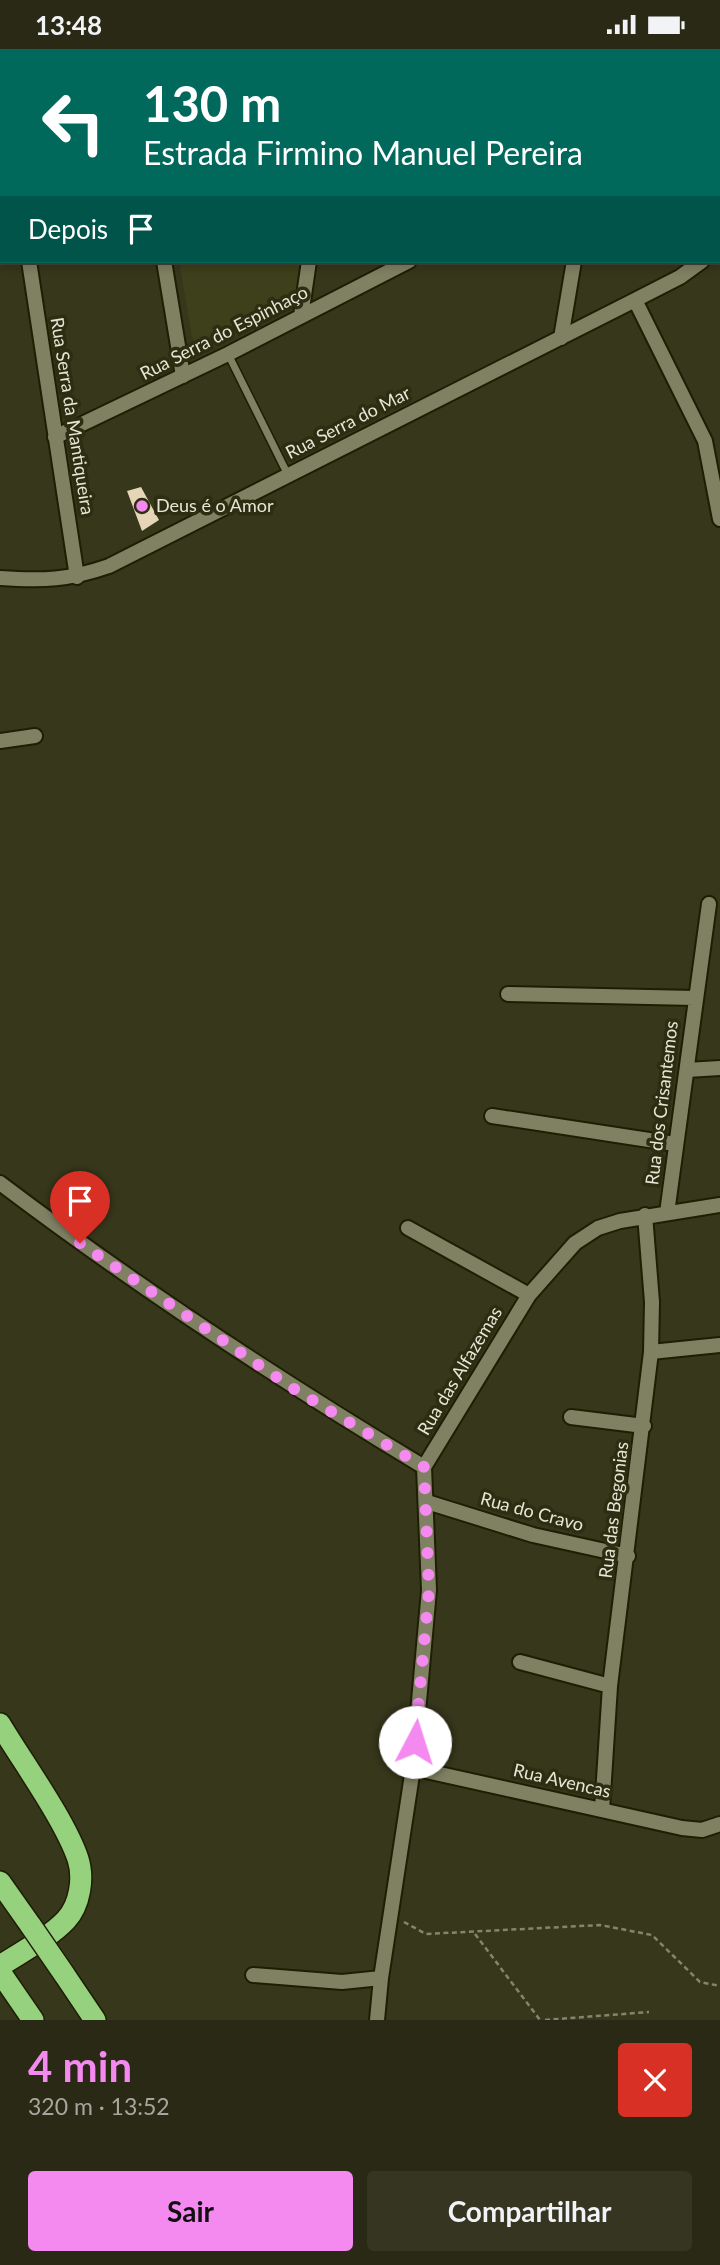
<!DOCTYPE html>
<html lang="pt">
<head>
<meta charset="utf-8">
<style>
	body { margin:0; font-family:Lato,sans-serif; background:#353522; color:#f1f3f6; height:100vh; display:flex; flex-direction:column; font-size:26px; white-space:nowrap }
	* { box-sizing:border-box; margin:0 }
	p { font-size:23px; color:#a5a6a0 }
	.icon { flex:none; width:38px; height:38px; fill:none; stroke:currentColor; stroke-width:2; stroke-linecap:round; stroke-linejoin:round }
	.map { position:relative; height:1971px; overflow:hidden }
	.side { display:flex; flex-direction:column; background:#292915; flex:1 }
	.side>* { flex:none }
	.hud { position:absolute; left:0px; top:0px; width:721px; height:214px; box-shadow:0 4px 10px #0003,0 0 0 2px #454534; background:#00695c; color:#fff; overflow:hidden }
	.pin { position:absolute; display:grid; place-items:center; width:60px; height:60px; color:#fff; margin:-72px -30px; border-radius:50% 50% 50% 0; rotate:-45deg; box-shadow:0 0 7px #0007 }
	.pin .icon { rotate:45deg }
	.me { position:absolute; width:77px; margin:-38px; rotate:5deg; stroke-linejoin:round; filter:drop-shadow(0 0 5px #0008) }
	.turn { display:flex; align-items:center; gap:24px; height:147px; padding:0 28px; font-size:32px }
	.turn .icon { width:91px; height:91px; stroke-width:2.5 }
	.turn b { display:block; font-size:49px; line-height:60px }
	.then { display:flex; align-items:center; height:66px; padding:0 28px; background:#0003; gap:14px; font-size:26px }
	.round { display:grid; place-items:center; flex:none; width:74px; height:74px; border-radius:7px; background:#353522 }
	.overview { display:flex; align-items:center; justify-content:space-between; height:119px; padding:0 28px }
	h1 { font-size:42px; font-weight:700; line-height:52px; color:#f489f0 }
	.primary-button { display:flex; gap:14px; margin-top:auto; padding:14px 28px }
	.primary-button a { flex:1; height:80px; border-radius:7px; background:#f489f0; color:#111; font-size:28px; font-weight:700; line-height:80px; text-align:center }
	.primary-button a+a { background:#353522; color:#f1f3f6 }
	.status { display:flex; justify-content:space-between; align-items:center; height:49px; padding:0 35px; background:#292915; direction:ltr }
	.status svg { height:19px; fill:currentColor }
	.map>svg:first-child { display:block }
	.built { fill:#3e3f1b }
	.building { fill:#e6d5b7 }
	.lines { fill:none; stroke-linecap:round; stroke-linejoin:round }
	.lane-casing { stroke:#1e1e04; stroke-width:10 }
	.street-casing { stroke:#1e1e04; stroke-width:18 }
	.highway-casing { stroke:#1e1e04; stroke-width:24 }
	.path { stroke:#84856e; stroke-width:2.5; stroke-dasharray:5 3.5; stroke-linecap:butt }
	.lane { stroke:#808163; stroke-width:7 }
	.street { stroke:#808163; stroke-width:14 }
	.highway { stroke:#96d17e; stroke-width:21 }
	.highway-bridge-casing { stroke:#1e1e04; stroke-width:24; stroke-linecap:butt }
	.highway-bridge { stroke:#96d17e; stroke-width:21 }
	.route { stroke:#f489f0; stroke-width:12; stroke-dasharray:0 21.6 }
	.poi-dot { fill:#f489f0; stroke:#2d2d12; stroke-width:2.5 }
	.labels { text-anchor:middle; stroke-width:7; stroke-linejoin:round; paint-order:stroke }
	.street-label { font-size:18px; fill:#e5e6d5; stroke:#2d2d12 }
	.poi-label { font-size:18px; fill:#e5e6d5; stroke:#2d2d12; text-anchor:start }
</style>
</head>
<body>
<div class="status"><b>13:48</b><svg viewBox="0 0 49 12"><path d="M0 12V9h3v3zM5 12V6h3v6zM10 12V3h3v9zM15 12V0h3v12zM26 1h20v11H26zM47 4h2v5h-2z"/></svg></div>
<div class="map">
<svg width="720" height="1971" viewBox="0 0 720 1971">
	<rect width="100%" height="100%" fill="#37371c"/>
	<path class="built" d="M179,212H302L297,255L208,301H201L192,288Z"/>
	<path class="building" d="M141,438L159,471L142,482L127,442Z"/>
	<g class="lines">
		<defs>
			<path id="lane" d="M228,305L288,426"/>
			<path id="street" d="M133,0V2
				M342,2L343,0
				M479,2V0
				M611,2V0
				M0,33L2,44
				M719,151L720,144
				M719,194L720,193
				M0,207H2
				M29,212L77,528
				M164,212L183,327
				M635,251L705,392L720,470
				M301,267L309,212
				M561,289L574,212
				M55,388L228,305L409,212
				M0,529C43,532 69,531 109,517L635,251L680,228L702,212
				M0,692L35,687
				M508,945L695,949
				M687,1021L720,1019
				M492,1067L675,1095
				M0,1134C136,1237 278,1330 424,1418
				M667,1164L709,855
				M408,1179L529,1246
				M651,1303L720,1296
				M571,1368L644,1377
				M427,1453L533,1486L628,1507
				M520,1613L610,1637
				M413,1719L682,1779L702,1781L720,1775
				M602,1761L610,1637L651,1303L652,1253L645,1166
				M253,1926L342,1933L381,1929
				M377,1971L381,1929L413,1719L429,1541L424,1418L529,1246L575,1194L598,1179L620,1172L720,1156"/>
			<path id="highway" d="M0,1675C22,1712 65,1771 78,1810C84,1829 80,1856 66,1871C49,1889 21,1903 0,1917
				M0,1833L31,1877
				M0,1923L33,1971
				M64,1925L95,1971"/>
		</defs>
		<use href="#lane" class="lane-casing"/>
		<use href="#street" class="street-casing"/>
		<use href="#highway" class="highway-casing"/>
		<path class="path" d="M404,1873L426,1885L600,1876L652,1886L700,1933L720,1937
			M475,1885L540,1971
			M545,1971L649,1963"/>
		<use href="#lane" class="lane"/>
		<use href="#street" class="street"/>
		<use href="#highway" class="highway"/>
		<defs>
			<path id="highway-bridge" d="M31,1877L64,1925"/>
		</defs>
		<use href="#highway-bridge" class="highway-bridge-casing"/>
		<use href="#highway-bridge" class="highway-bridge"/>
	</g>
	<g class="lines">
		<path class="route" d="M80,1194L297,1342L424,1418L429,1541L415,1693"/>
	</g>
	<circle class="poi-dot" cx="142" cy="457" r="7"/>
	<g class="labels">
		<g class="street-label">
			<text transform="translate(224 284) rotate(-27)" y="6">Rua Serra do Espinhaço</text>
			<text transform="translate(72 367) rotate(81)" y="6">Rua Serra da Mantiqueira</text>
			<text transform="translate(348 374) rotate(-27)" y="6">Rua Serra do Mar</text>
			<text transform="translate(662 1054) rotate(-83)" y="6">Rua dos Crisantemos</text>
			<text transform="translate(460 1322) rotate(-59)" y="6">Rua das Alfazemas</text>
			<text transform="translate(614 1461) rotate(-83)" y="6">Rua das Begonias</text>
			<text transform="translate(532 1463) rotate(15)" y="6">Rua do Cravo</text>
			<text transform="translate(562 1732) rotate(13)" y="6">Rua Avencas</text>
		</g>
		<g class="poi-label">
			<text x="156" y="463">Deus é o Amor</text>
		</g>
	</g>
</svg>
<div class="pin" style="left:80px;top:1194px;background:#d93025"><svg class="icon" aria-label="arrive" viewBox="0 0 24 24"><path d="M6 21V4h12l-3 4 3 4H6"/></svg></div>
<svg class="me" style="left:415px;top:1693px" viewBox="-20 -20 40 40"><circle r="19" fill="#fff"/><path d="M0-13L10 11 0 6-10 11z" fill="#f489f0"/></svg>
<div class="hud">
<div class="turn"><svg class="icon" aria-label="left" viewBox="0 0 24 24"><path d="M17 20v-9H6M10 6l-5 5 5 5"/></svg><div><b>130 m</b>Estrada Firmino Manuel Pereira</div></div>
<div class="then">Depois<svg class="icon" aria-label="arrive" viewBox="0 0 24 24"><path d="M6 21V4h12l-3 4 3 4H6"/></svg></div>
</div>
</div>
<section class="side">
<div class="overview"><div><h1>4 min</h1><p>320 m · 13:52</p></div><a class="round" style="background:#d93025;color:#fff"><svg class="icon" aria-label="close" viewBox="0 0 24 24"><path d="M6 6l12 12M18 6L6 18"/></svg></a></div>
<div class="primary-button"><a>Sair</a><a>Compartilhar</a></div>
</section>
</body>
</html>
